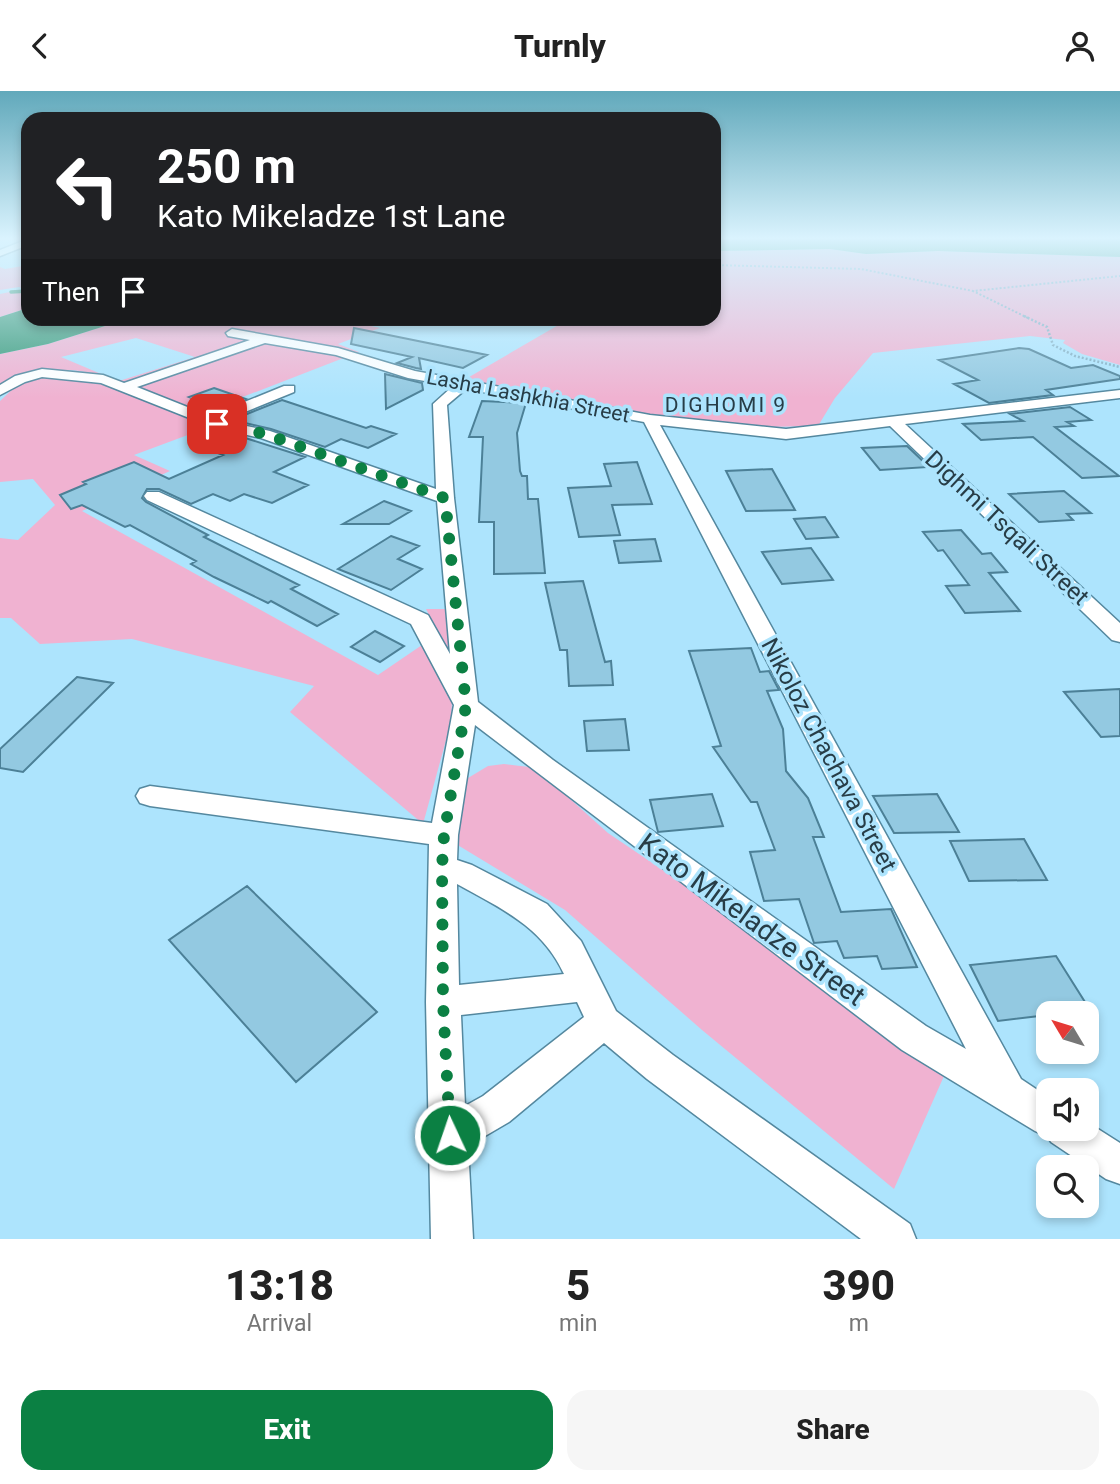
<!DOCTYPE html>
<html lang="en">
<head>
<meta charset="utf-8">
<style>
	body { margin:0; font-family:Roboto,sans-serif; background:#f6f6f6; color:#222; height:100vh; display:flex; flex-direction:column; font-size:26px; white-space:nowrap }
	* { box-sizing:border-box; margin:0 }
	p { font-size:23px; color:#767676 }
	.icon { flex:none; width:38px; height:38px; fill:none; stroke:currentColor; stroke-width:2; stroke-linecap:round; stroke-linejoin:round }
	.map { position:relative; height:1148px; overflow:hidden }
	.sheet { display:flex; flex-direction:column; background:#fff; flex:1 }
	.sheet>* { flex:none }
	.top-card { position:absolute; left:21px; top:21px; width:700px; height:214px; border-radius:21px; box-shadow:0 4px 10px #0003; background:#202124; color:#fff; overflow:hidden }
	.needle { width:46px; rotate:308deg }
	.tools { position:absolute; left:1036px; top:910px; display:grid; gap:14px }
	.tools a { display:grid; place-items:center; width:63px; height:63px; border-radius:14px; background:#fff; box-shadow:0 4px 10px #0003; font-size:35px }
	.pin { position:absolute; display:grid; place-items:center; width:60px; height:60px; color:#fff; margin:-30px; border-radius:14px; box-shadow:0 4px 10px #0006 }
	.me { position:absolute; width:77px; margin:-38px; rotate:357deg; stroke-linejoin:round; filter:drop-shadow(0 0 5px #0008) }
	.turn { display:flex; align-items:center; gap:24px; height:147px; padding:0 21px; font-size:32px }
	.turn .icon { width:91px; height:91px; stroke-width:2.5 }
	.turn b { display:block; font-size:49px; line-height:60px }
	.then { display:flex; align-items:center; height:66px; padding:0 21px; background:#0003; gap:14px; font-size:26px }
	.eta { display:flex; justify-content:space-evenly; align-items:center; height:119px; text-align:center }
	.eta b { font-size:42px; font-weight:800; line-height:49px }
	.action { display:flex; gap:14px; margin-top:auto; padding:14px 21px }
	.action a { flex:1; height:80px; border-radius:21px; background:#0b8043; color:#fff; font-size:28px; font-weight:800; line-height:80px; text-align:center }
	.action a+a { background:#f6f6f6; color:#222 }
	header { display:flex; justify-content:space-between; align-items:center; height:91px; padding:0 21px; background:#fff; font-size:32px; font-weight:800 }
	.map>svg:first-child { display:block }
	.green { fill:#f0b2d1 }
	.water { fill:#379878 }
	.lines { fill:none; stroke-linecap:round; stroke-linejoin:round }
	.stream { stroke:#379878; stroke-width:3.5 }
	.building { fill:#93c9e1; stroke:#4c8097; stroke-width:2 }
	.minor-casing { stroke:#54889f; stroke-width:3 }
	.path-far1 { stroke:#83afc4; stroke-width:2; stroke-dasharray:2 2; stroke-linecap:butt }
	.path { stroke:#83afc4; stroke-width:2.5; stroke-dasharray:2 2; stroke-linecap:butt }
	.minor { fill:#fff; fill-rule:evenodd }
	.route { stroke:#0b8043; stroke-width:12; stroke-dasharray:0 21.6 }
	.labels { text-anchor:middle; stroke-width:7; stroke-linejoin:round; paint-order:stroke }
	.far-street-label { font-size:21px; fill:#273d47; stroke:#ade4fd }
	.far-neighbourhood-label { font-size:21px; letter-spacing:2px; fill:#273d47; stroke:#ade4fd }
	.street-label { font-size:24px; fill:#273d47; stroke:#ade4fd }
	.near-street-label { font-size:28px; fill:#273d47; stroke:#ade4fd }
</style>
</head>
<body>
<header><svg class="icon" aria-label="back" viewBox="0 0 24 24"><path d="M15 5l-7 7 7 7"/></svg>Turnly<svg class="icon" aria-label="person" viewBox="0 0 24 24"><circle cx="12" cy="8" r="4"/><path d="M4 21q1-7 8-7t8 7"/></svg></header>
<div class="map">
<svg width="1120" height="1148" viewBox="0 0 1120 1148">
	<rect width="100%" height="100%" fill="#ade4fd"/>
	<path class="green" d="M830,158L866,163L938,160L1120,166V274L1082,263L1063,252L1065,249L1030,245L873,262L835,307L818,335L764,336L644,325L464,289L567,229L564,228H714V160Z
		M28,174V217L0,226V203L24,198L19,196L0,199V176L5,178Z
		M127,228H353L344,229L380,237L338,253L359,261L204,321L119,290L195,266L136,247L61,266L106,285C58,274 45,279 0,295V263L48,253Z
		M41,284L100,290L212,335L134,364L170,380L82,420L378,584L422,554L452,609L451,631L423,733L290,621L314,595L132,548L40,553L11,527H0V447L18,449L55,414L33,388L0,391V310L17,294Z
		M426,518H450L455,576Z
		M504,673L529,676L540,681L608,742L682,792L900,949L944,985L894,1098L702,939L565,819L451,750L468,687L488,675Z"/>
	<path class="water" d="M714,146H1120V166L938,160L866,163L830,158L714,160Z
		M28,217V228H127L48,253L0,263V226Z"/>
	<g class="lines">
		<path class="stream" d="M11,201L28,200"/>
	</g>
	<path class="building" d="M354,237L487,264L463,277L419,267L421,278L416,277L397,272L412,266L351,253Z
		M1019,257L1029,258L1071,277L1093,274L1120,285V288L1046,299L1053,304L989,312L954,293L978,289L939,269Z
		M385,283L422,292L423,299L386,318Z
		M214,297L246,308L221,318L189,306Z
		M282,309L366,337L371,335L396,343L368,357L341,348L325,356L271,338L232,329Z
		M482,310L526,312L517,342L520,380L522,385H527L528,408H538L545,482L494,483V431H479L483,346H469Z
		M1070,316L1091,329L1067,331L1074,335L1055,336L1119,385L1082,387L1033,346L981,349L963,333L1023,330L1010,323Z
		M236,344L305,366L274,381L308,394L272,412L244,403L230,410L213,403L191,413L159,398H147L142,407L146,411L208,444L204,446L299,494L291,498L338,523L317,535L271,510L268,512L214,486L191,473L196,470L130,434L125,436L82,414L71,418L60,404L86,393L83,391L134,371L169,388L223,364L205,357Z
		M907,355L929,376L880,379L862,357Z
		M637,371L652,413L612,414L620,444L579,446L568,397L611,395L604,373Z
		M772,378L795,419L746,420L726,380Z
		M1064,400L1091,422L1067,423L1073,429L1039,431L1009,403Z
		M384,410L411,420L389,433H343Z
		M825,426L838,446L806,448L794,428Z
		M961,439L982,463L991,462L1007,481L989,482L1020,520L965,522L946,495L969,494L943,459L938,460L923,441Z
		M391,445L419,455L398,468L422,478L391,499L338,478Z
		M655,448L661,470L619,472L614,450Z
		M811,457L833,489L782,493L762,461Z
		M583,490L605,571L611,570L613,594L569,595L567,559H560L545,492Z
		M375,540L404,555L380,571L351,556Z
		M751,557L760,581L769,580L779,599L767,600L783,638L786,680L808,707L824,746H813L841,821L891,818L917,876L882,878L877,865L844,867L837,850L814,852L799,808L764,810L750,761L775,759L757,711H751L713,656L721,655L689,560Z
		M77,586L113,592L23,681L0,677V658Z
		M1120,598V645L1101,646L1064,601Z
		M625,628L629,659L587,660L584,630Z
		M712,703L723,735L658,741L650,709Z
		M937,703L959,741L894,742L873,705Z
		M1024,748L1047,789L969,790L950,750Z
		M247,795L377,921L296,991L169,849Z
		M1056,865L1090,919L998,930L970,874Z"/>
	<g class="lines">
		<defs>
			<path id="minor" d="M28,148V154L0,165V159Z
				M232,238L338,257L415,280L650,324L786,338L1120,299V307L905,333L1120,532V551L1112,549L890,335L786,348L660,334L1021,988L1048,1006V1038H1087V1031L1120,1052V1093L1106,1088L1051,1051L1048,1046L1035,1040L902,959L475,634L458,744L457,769L472,774L547,813L581,850L616,920L673,964L910,1133L916,1148H861L647,988L604,952L509,1031L468,1055L473,1148H431L426,911L429,753L150,715L140,712L136,705L140,698L150,695L432,732L454,614L411,533L147,409L144,405L147,401H159L428,524L450,563L437,410L261,347L212,336L101,292L42,286L25,291L0,304V294L15,285L42,278L103,284L124,292L250,249L228,245L226,242ZM265,252L336,264L408,287L453,295L433,313L436,398L270,340L223,330L294,301V295H284L210,325L137,296ZM466,298L644,331L966,958L926,935L553,669L478,611L454,407L447,314ZM457,793C500,817 542,835 564,883L459,894ZM577,911L584,926L483,1005L465,1015L461,924Z"/>
		</defs>
		<use href="#minor" class="minor-casing"/>
		<path class="path-far1" d="M714,174L861,178L973,200
			M1028,227L973,200L1120,185"/>
		<path class="path" d="M1024,225L1047,236L1053,254L1075,265L1120,276"/>
		<use href="#minor" class="minor"/>
	</g>
	<linearGradient id="sky" x2="0" y2="1"><stop stop-color="#61a9bb"/><stop offset="0.48" stop-color="#daf3fe"/><stop offset="1" stop-color="#daf3fe" stop-opacity="0"/></linearGradient>
	<rect width="1120" height="307" fill="url(#sky)"/>
	<g class="lines">
		<path class="route" d="M217,333L265,343L445,407L466,614L444,744L442,776L443,911L450,1044"/>
	</g>
	<g class="labels">
		<g class="far-street-label">
			<text transform="translate(528 305) rotate(11)" y="7">Lasha Lashkhia Street</text>
		</g>
		<g class="far-neighbourhood-label">
			<text x="726" y="321">DIGHOMI 9</text>
		</g>
		<g class="street-label">
			<text transform="translate(1007 437) rotate(43)" y="8">Dighmi Tsqali Street</text>
			<text transform="translate(829 664) rotate(62)" y="8">Nikoloz Chachava Street</text>
		</g>
		<g class="near-street-label">
			<text transform="translate(752 828) rotate(36)" y="10">Kato Mikeladze Street</text>
		</g>
	</g>
</svg>
<div class="tools">
<a><svg class="needle" viewBox="-14 -14 28 28"><path d="M0-13l5 13h-10z" fill="#e53935"/><path d="M0 13l5-13h-10z" fill="#767676"/></svg></a>
<a><svg class="icon" aria-label="sound" viewBox="0 0 24 24"><path d="M4 9h4l5-4v14l-5-4H4zM17 9q2 3 0 6"/></svg></a>
<a><svg class="icon" aria-label="search" viewBox="0 0 24 24"><circle cx="10" cy="10" r="6"/><path d="M15 15l6 6"/></svg></a>
</div>
<div class="pin" style="left:217px;top:333px;background:#d93025"><svg class="icon" aria-label="arrive" viewBox="0 0 24 24"><path d="M6 21V4h12l-3 4 3 4H6"/></svg></div>
<svg class="me" style="left:450px;top:1044px" viewBox="-20 -20 40 40"><circle r="17" fill="#0b8043" stroke="#fff" stroke-width="3"/><path d="M0-11L8 9 0 5-8 9z" fill="#fff"/></svg>
<div class="top-card">
<div class="turn"><svg class="icon" aria-label="left" viewBox="0 0 24 24"><path d="M17 20v-9H6M10 6l-5 5 5 5"/></svg><div><b>250 m</b>Kato Mikeladze 1st Lane</div></div>
<div class="then">Then<svg class="icon" aria-label="arrive" viewBox="0 0 24 24"><path d="M6 21V4h12l-3 4 3 4H6"/></svg></div>
</div>
</div>
<section class="sheet">
<div class="eta">
<div><b>13:18</b><p>Arrival</p></div>
<div><b>5</b><p>min</p></div>
<div><b>390</b><p>m</p></div>
</div>
<div class="action"><a>Exit</a><a>Share</a></div>
</section>
</body>
</html>
